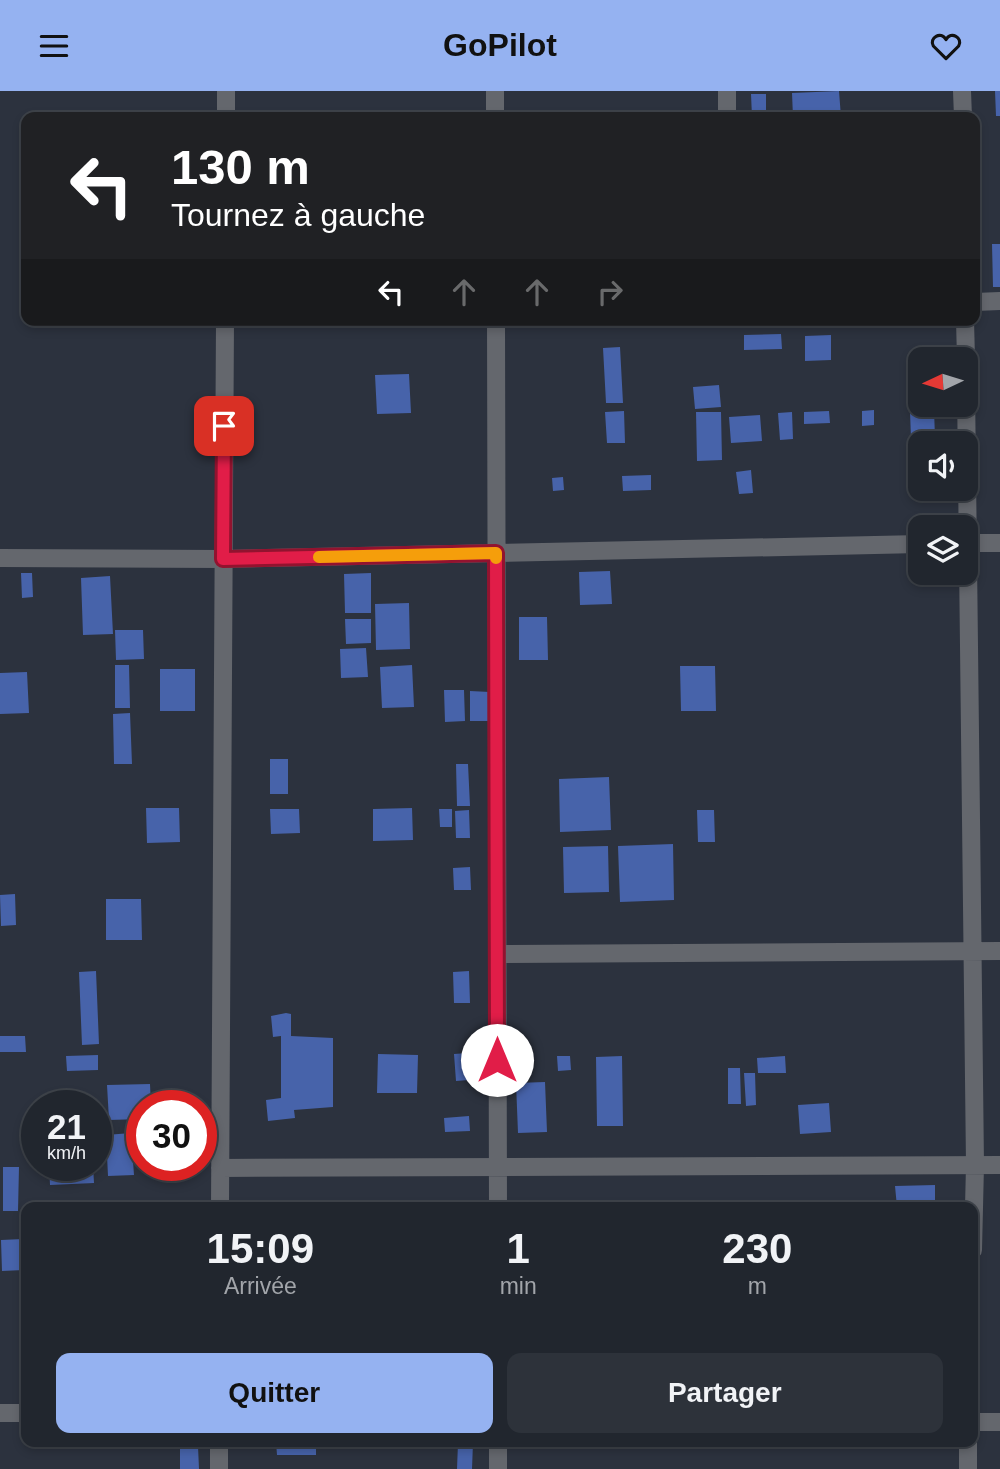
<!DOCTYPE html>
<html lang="fr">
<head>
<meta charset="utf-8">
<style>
	body { margin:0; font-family:Arial,sans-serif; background:#2d323a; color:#f1f3f6; height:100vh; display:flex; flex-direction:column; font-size:26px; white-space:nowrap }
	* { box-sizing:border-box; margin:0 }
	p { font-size:23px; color:#a2a5aa }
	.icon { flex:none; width:38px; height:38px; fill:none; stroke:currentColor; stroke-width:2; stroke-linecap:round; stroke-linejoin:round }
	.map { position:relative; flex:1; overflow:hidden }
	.drawer { position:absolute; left:21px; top:1111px; width:957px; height:245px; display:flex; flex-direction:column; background:#21262e; border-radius:14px; box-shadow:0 4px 10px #0003,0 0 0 2px #3e434a }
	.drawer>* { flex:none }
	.top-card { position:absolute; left:21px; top:21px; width:959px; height:214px; border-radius:14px; box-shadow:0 4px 10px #0003,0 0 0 2px #3e434a; background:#202124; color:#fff; overflow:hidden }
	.needle { width:46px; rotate:266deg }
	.controls { position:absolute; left:908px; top:256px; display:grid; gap:14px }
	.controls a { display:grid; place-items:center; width:70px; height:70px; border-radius:14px; background:#21262e; box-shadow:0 4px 10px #0003,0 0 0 2px #3e434a; font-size:35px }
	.speed { position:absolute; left:21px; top:999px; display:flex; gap:14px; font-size:35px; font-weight:700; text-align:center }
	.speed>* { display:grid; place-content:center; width:91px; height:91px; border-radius:50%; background:#21262e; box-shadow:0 4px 10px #0003,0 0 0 2px #3e434a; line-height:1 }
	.speed small { font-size:18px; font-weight:400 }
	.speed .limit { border:10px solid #d22; background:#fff; color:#111 }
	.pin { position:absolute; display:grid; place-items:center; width:60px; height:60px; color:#fff; margin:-30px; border-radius:14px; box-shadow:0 4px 10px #0006 }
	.me { position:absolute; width:77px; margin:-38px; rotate:0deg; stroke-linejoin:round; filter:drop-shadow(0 0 5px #0008) }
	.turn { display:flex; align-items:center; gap:24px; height:147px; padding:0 35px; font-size:32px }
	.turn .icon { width:91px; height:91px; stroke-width:2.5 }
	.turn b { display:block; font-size:49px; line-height:60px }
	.lanes { display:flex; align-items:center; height:66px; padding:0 35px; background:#0003; justify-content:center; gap:35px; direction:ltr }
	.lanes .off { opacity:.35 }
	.eta { display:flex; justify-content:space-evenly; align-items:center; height:119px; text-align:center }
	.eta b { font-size:42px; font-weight:700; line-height:49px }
	.button { display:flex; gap:14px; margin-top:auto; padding:14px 35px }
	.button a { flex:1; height:80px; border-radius:14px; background:#95b2f1; color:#111; font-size:28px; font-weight:700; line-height:80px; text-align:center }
	.button a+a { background:#2d323a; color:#f1f3f6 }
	header { display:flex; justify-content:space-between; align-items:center; height:91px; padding:0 35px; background:#95b2f1; color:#111; font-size:32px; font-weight:700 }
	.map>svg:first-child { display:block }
	.building { fill:#4763aa }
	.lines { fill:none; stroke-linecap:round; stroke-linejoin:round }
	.minor { stroke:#64676d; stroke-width:18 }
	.route-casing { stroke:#92132f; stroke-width:18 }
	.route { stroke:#e11d48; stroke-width:12 }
	.slow { stroke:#f59e0b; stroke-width:12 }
</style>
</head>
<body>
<header><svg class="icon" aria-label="menu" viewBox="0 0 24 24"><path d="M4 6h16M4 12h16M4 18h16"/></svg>GoPilot<svg class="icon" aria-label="heart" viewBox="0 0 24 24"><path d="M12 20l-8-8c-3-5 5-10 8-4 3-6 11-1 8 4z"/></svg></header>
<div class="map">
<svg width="1000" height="1378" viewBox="0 0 1000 1378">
	<rect width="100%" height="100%" fill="#2c323e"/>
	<path class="building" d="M839,0L841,26H793L792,2Z
		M995,0H1000V25H996Z
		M751,3H766V26H752Z
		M992,153H1000V196H993Z
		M781,243L782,258L744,259V244Z
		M831,244V269L805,270V245Z
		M620,256L623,312H606L603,257Z
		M409,283L411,322L377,323L375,284Z
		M719,294L721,316L695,318L693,296Z
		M934,318L935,347L911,348L910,320Z
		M874,319V334L862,335V320Z
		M624,320L625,352H607L605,321Z
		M829,320L830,332L804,333V321Z
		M696,321H721L722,369L697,370Z
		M792,321L793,348L780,349L778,322Z
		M760,324L762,350L731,352L729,326Z
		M751,379L753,402L739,403L736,381Z
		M651,384V399L623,400L622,385Z
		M563,386L564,399L553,400L552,387Z
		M610,480L612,513L580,514L579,481Z
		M21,482H32L33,506L22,507Z
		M371,482V522H345L344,483Z
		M110,485L113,543L83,544L81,487Z
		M409,512L410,558L376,559L375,513Z
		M519,526H547L548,569H519Z
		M345,528H371V552L346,553Z
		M115,539H143L144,568L116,569Z
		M366,557L368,586L341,587L340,558Z
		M115,574H129L130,617H115Z
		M412,574L414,616L382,617L380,576Z
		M680,575H715L716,620H681Z
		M160,578H195V620H160Z
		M27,581L29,622L0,623V582Z
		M444,599H464L465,630L445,631Z
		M470,600L490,601L491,630H470Z
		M130,622L132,673H114L113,623Z
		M270,668H288V703H270Z
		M456,673H468L470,715H457Z
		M609,686L611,739L560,741L559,688Z
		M146,717H179L180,751L147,752Z
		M412,717L413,749L373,750V718Z
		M270,718H299L300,742L271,743Z
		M439,718H452V736H440Z
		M469,719L470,747H456L455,720Z
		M697,719H714L715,751H698Z
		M673,753L674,809L620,811L618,755Z
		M608,755L609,801L564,802L563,756Z
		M470,776L471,799H454L453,777Z
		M15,803L16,834L1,835L0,804Z
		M106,808H141L142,849H106Z
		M96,880L99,953L82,954L79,881Z
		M469,880L470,912H454L453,881Z
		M286,922L291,923V945L333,947V1016L294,1019L295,1027L268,1030L266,1009L281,1007V945L273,946L271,925Z
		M0,945H25L26,961H0Z
		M468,962L469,989L456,990L454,963Z
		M378,963L418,964L417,1002H377Z
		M98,964V979L67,980L66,965Z
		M557,965H570L571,979L558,980Z
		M622,965L623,1035H597L596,966Z
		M785,965L786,982H758L757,967Z
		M728,977H740L741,1013H728Z
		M744,982H755L756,1014L746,1015Z
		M545,991L547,1041L518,1042L516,992Z
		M150,993L151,1015H142V1028L109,1029L107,994Z
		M66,1009H97V1015H66Z
		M829,1012L831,1041L800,1043L798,1014Z
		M469,1025L470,1040L445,1041L444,1027Z
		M131,1042L134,1084L108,1085L106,1044Z
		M49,1074H93L94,1092L50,1094Z
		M3,1076H19L18,1120H3Z
		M935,1094V1116H897L895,1095Z
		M23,1148L24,1179L2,1180L1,1149Z
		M276,1351H316V1364H277Z
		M458,1352H473L472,1378H457Z
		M198,1355L199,1378H180V1356Z"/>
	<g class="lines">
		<path class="minor" d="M495,0V26
			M962,0L963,26
			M226,26V0
			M727,26V0
			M975,211L1000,210
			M496,229L498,1116
			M965,229L966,268
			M966,296L975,1074L973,1159
			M966,452H1000
			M0,467L223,468L920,453
			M497,863L1000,860
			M220,1077L1000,1074
			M220,1116L225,229
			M0,1322H26
			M973,1331H1000
			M498,1351V1378
			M219,1378V1351
			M968,1378V1351"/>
	</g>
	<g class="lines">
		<defs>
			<path id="route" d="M224,335L223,468L496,462L497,969"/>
		</defs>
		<use href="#route" class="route-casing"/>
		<use href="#route" class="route"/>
		<path class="slow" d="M319,466L496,462V467"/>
	</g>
</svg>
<div class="controls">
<a><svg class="needle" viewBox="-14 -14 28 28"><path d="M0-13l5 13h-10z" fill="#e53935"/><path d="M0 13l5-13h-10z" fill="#a2a5aa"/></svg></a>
<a><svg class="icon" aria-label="sound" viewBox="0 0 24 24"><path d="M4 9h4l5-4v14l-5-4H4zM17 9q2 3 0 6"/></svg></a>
<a><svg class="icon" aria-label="layers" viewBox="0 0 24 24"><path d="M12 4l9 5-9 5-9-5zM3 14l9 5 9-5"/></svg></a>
</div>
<div class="speed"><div>21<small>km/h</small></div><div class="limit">30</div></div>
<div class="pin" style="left:224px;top:335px;background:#d93025"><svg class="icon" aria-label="arrive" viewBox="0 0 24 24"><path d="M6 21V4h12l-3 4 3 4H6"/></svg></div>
<svg class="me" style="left:497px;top:969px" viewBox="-20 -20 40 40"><circle r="19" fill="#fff"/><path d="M0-13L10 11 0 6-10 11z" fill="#e11d48"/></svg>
<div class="top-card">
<div class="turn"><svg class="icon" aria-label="left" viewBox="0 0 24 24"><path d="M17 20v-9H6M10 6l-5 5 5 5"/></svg><div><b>130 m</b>Tournez à gauche</div></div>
<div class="lanes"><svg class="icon" aria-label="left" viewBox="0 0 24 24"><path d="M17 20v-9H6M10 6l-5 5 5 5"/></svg><svg class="icon off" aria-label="ahead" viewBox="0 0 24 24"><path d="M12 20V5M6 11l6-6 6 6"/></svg><svg class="icon off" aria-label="ahead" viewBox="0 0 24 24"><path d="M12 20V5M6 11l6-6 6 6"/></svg><svg class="icon off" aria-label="right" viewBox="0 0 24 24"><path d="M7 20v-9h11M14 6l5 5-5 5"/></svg></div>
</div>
<section class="drawer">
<div class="eta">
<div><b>15:09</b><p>Arrivée</p></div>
<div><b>1</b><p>min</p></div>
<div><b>230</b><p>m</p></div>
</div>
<div class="button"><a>Quitter</a><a>Partager</a></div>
</section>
</div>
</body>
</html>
